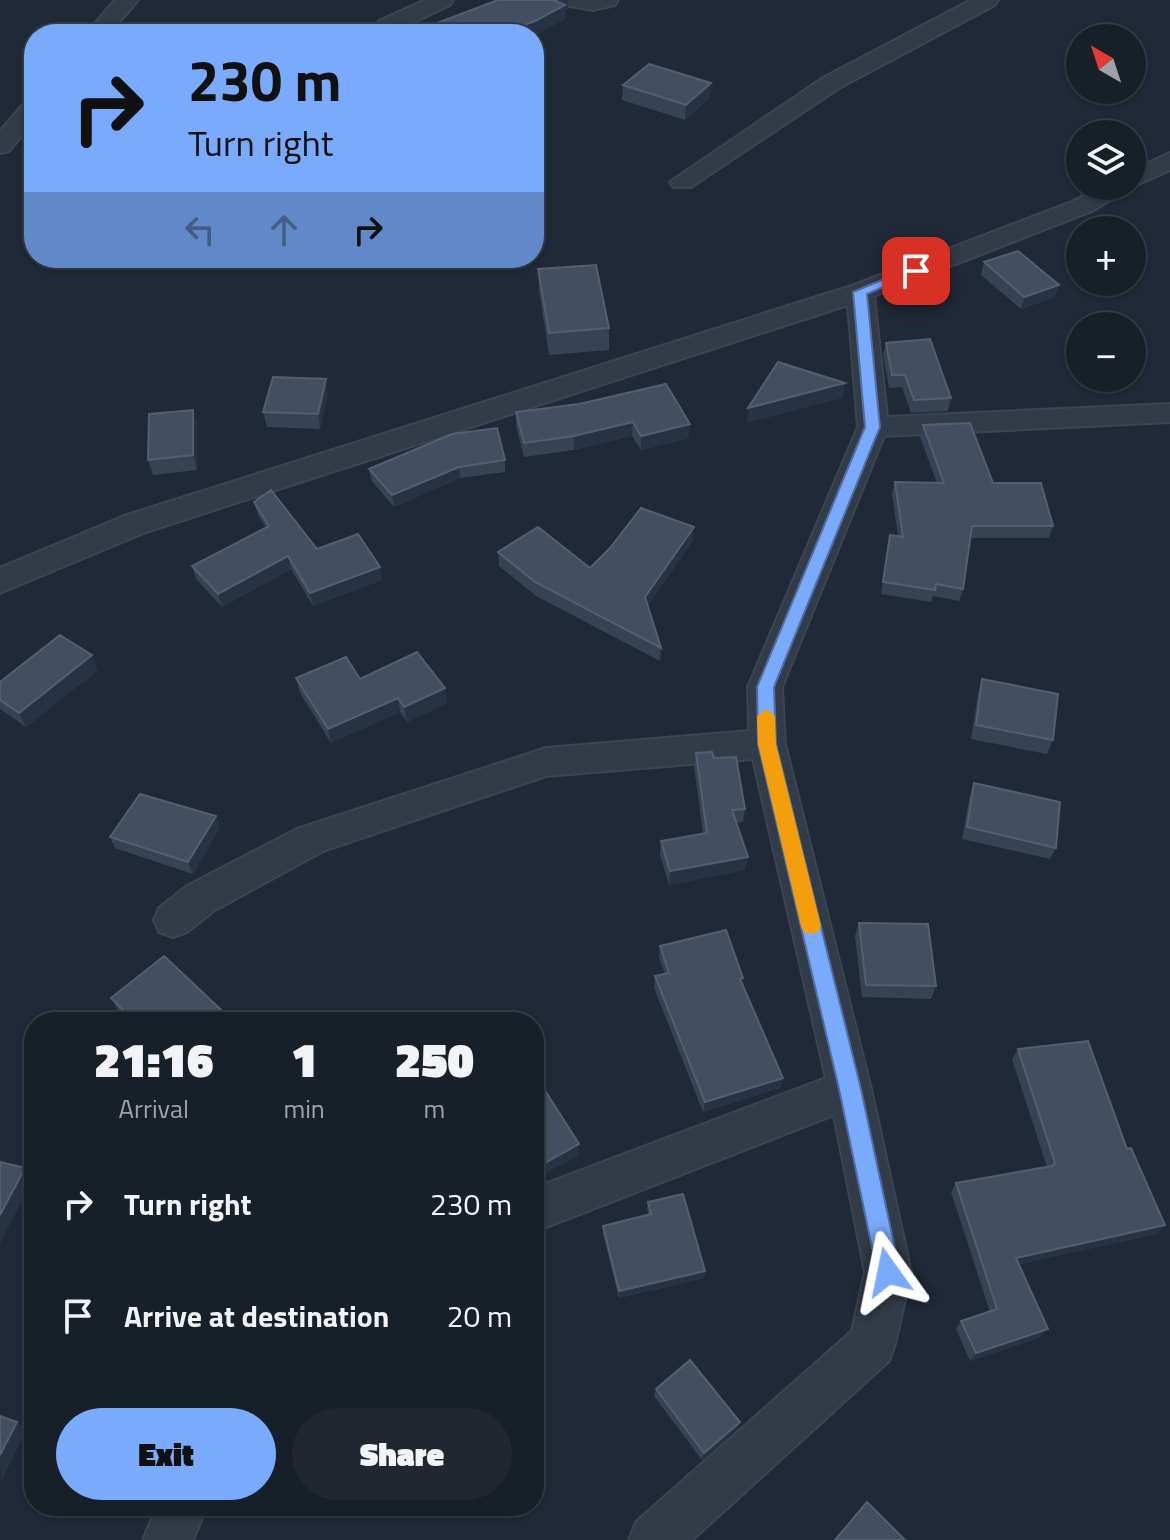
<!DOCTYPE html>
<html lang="en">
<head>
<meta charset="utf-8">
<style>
	body { margin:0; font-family:"Titillium Web",sans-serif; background:#202731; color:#f1f3f6; height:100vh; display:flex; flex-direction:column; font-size:30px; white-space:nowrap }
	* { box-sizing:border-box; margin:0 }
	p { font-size:26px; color:#9ea2a8 }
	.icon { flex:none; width:44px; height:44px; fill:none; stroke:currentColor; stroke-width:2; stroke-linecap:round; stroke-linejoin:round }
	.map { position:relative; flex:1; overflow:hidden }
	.details { position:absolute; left:24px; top:1012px; width:520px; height:504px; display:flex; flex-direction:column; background:#171f29; border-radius:32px; box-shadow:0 2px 6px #0004,0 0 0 2px #363d46 }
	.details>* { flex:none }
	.banner { position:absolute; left:24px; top:24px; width:520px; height:244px; border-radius:32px; box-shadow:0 2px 6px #0004,0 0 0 2px #363d46; background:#7aaafc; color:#111; overflow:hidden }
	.needle { width:52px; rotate:321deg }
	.controls { position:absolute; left:1066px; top:24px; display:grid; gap:16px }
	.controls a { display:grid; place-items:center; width:80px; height:80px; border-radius:50%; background:#171f29; box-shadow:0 2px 6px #0004,0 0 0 2px #363d46; font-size:40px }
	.pin { position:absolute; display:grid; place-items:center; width:68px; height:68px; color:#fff; margin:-34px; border-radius:16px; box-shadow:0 4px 12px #0006 }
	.me { position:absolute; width:88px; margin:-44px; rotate:348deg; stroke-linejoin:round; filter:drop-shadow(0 0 6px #0008) }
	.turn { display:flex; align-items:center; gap:28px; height:168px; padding:0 32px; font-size:36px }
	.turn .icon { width:104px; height:104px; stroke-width:2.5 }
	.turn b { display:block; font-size:56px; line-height:68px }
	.lanes { display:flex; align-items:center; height:76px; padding:0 32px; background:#0003; justify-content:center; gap:40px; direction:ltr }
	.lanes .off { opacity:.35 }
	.eta { display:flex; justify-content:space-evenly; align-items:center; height:136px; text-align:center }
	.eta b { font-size:48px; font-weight:800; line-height:56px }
	.action { display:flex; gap:16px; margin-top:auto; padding:16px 32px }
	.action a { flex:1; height:92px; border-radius:48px; background:#7aaafc; color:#111; font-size:32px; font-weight:800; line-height:92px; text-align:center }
	.action a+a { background:#202731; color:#f1f3f6 }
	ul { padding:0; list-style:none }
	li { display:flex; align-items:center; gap:24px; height:112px; padding:0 32px }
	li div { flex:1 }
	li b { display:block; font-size:30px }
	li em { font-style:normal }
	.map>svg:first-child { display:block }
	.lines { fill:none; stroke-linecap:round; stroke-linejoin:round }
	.street-casing { stroke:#3c4451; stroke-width:4 }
	.street { fill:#323b48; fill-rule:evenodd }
	.wall { fill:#364354 }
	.shaded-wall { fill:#273344 }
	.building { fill:#434f61; stroke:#535f70; stroke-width:2 }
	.route { fill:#7aaafc; stroke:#4f6ea4; stroke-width:2 }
	.slow { fill:#f59e0b }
</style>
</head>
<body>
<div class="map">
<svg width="1170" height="1540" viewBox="0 0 1170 1540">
	<rect width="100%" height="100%" fill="#1f2937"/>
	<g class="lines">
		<defs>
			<path id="street" d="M115,0H138L109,34H86Z
				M425,0H453L450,5L395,31H379L376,26L379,21Z
				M561,0H618L615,5L593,10L564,5Z
				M971,0H998L995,5L839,88L691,187H673L670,182L823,78Z
				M34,99V121L9,151L0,153V131L26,101Z
				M1170,153V170L1132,187L1092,211L874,296L887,417L1170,404V422L884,436L782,687L785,744L871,1089L911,1272L895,1344L889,1361L692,1540H629L636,1522L852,1331L865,1272L834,1115L534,1232V1188L826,1078L753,759L546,776L323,851L215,910L187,932L173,937L159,932L154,920L159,908L187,886L297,829L546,748L749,731L748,687L858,427L848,305L146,532L0,593V568L124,516L851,286L1074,201L1101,186H1132V170Z
				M157,1506H207L193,1540H143Z"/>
		</defs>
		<use href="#street" class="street-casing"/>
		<use href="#street" class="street"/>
	</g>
	<path class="wall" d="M496,0H568V9L565,10V19L534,35V34H438L437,23L497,0Z
		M711,83L710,98L685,120L622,100L623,85Z
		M984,262L1055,297L1021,309L981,275Z
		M538,269L609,328V350L549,355L539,291Z
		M886,343L951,398L948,411L911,413L902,387L889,388L883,355Z
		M328,394L320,429L267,427L263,412Z
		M579,404L689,438L641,450L632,436L574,450L524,457L516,426V412Z
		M193,410L197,425V470L153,475L148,460Z
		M923,425L993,483L1053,526L1049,538H970L963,589L959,601L933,596L931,602L881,594L890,535L898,536L892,494L895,482L937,483L920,437Z
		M505,460V472L460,478L394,507L371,480L369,469Z
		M254,502L317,549L382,580L313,606L291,569L222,607L196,579L192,566L266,528L258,515Z
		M693,541L648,605L661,648L660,661L536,596L499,566L498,552L590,568Z
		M98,670L26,727L0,709V682Z
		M296,678L360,679L445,688L447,703L407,722L400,712L331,743L300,693Z
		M982,679L1053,740L1047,754L971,739L978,694Z
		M696,753L714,758L745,809L743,822L736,823L745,870L669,885L660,855L661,841L703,833L694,767Z
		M974,783L1056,848L1050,859L962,839L970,795Z
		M220,827L193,874L115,848L110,837Z
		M859,923L936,986L931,999L862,997L855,936Z
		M660,946L743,978L742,983L783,1078L780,1088L703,1112L654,988L655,976L665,974L659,958Z
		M111,998L234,1022H127L121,1016Z
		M1018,1049L1127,1149L1165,1225L1156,1234L1019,1264L1048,1329L1041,1337L970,1361L956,1329L961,1321L990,1312L951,1192L956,1183L1047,1167L1012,1059Z
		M648,1202L705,1271L704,1278L619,1298L603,1234V1226L649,1215L647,1210Z
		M656,1389L737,1429L702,1460L654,1396Z"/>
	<path class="shaded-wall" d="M557,0H568V9L565,10V19L534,35V34H501Z
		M711,83L710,98L685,120L686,105Z
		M1059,285L1055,297L1021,309L1024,297Z
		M326,379L328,394L320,429L318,414Z
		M845,383L843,398L747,423L748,408Z
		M193,410L197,425V470L193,455Z
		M633,422L632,436L574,450V436Z
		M690,424L689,438L641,450V436Z
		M459,467L460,478L394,507L392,495Z
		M694,527L693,541L645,610V597Z
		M288,556L291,569L222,607L218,594Z
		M380,567L382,580L313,606L310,593Z
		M92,655L98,670L26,727L19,713Z
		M445,688L447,703L407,722L404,707Z
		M398,698L400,712L331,743L328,729Z
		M216,816L220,827L193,874L188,862Z
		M748,857L745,870L669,885L670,871Z
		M783,1078L780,1088L703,1112L705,1102Z
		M579,1144V1155L534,1180V1169Z
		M25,1168L33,1179L0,1244V1215Z
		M1165,1225L1156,1234L1010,1266L1016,1258Z
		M705,1271L704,1278L619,1298V1291Z
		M1048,1329L1041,1337L970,1361L976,1353Z
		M17,1422L27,1429L1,1482L0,1455Z
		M740,1422L737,1429L702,1460L704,1453Z"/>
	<path class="building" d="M498,0H557L556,1L565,5L535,21L501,34H454L437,23Z
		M649,64L711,83L686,105L623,85Z
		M1018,251L1059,285L1024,297L984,262Z
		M596,265L609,328L549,333L538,269Z
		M930,339L951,398L914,400L905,375H892L886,343Z
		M778,362L845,383L748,408Z
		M273,377L326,379L318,414L263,412Z
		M666,384L690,424L641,436L633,422L574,436L524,443L516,412L579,404Z
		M193,410V455L148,460L149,414Z
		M970,423L993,483H1041L1053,526H972L963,589L936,584L935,590L883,582L890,535L903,537L895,482L944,483L923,425Z
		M497,428L505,460L459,467L392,495L369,469L452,434Z
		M271,490L317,549L358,534L380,567L310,593L288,556L218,594L192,566L269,526L254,502Z
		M641,508L694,527L645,597L661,648L535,582L498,552L538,527L590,568L610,548Z
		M60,635L92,655L19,713L0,700V682Z
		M417,652L445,688L404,707L398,698L328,729L296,678L346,657L360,679Z
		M982,679L1058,694L1053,740L976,725Z
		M712,752L714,758L736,757L745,809L732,810L748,857L670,871L661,841L707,833L696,753Z
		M974,783L1060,802L1056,848L967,827Z
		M140,794L216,816L188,862L110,837Z
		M859,923L928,924L936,986L866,985Z
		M726,930L743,978L740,979L783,1078L705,1102L655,976L669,973L660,946Z
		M164,956L234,1022H135L111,998Z
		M1088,1041L1127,1149L1131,1148L1165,1225L1016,1258L1048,1329L976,1353L961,1321L997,1309L956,1183L1052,1166L1055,1163L1018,1049Z
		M534,1073L579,1144L534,1169Z
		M0,1162L25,1168L0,1215Z
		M683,1194L705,1271L619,1291L603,1226L651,1214L648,1202Z
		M690,1360L740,1422L704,1453L656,1389Z
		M0,1416L17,1422L0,1455Z
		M867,1502L905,1540H835Z"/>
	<path class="route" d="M911,268L922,271L867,294L880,427L774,687L776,744L861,1089L900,1272L897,1280L888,1283L880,1280L877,1272L839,1089L758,744L757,687L865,427L853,292Z"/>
	<path class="slow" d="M766,709L775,716L776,744L821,926L818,932L811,934L804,932L801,926L758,744L757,716Z"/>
</svg>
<div class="controls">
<a><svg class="needle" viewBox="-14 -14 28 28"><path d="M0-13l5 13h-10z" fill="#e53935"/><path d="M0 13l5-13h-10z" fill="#9ea2a8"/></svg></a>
<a><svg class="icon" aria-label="layers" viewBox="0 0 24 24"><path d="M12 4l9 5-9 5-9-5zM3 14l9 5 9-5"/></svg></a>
<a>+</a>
<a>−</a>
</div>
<div class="pin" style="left:916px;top:271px;background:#d93025"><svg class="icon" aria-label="arrive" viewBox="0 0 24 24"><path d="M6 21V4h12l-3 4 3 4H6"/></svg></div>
<svg class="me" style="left:888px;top:1272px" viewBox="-20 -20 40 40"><path d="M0-17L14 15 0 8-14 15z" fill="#7aaafc" stroke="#fff" stroke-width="4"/></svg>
<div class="banner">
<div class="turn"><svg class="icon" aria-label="right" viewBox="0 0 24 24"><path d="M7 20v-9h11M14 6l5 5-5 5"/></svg><div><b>230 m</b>Turn right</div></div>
<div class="lanes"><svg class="icon off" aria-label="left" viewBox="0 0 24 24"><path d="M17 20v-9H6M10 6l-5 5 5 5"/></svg><svg class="icon off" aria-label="ahead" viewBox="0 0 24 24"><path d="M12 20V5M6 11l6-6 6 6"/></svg><svg class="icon" aria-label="right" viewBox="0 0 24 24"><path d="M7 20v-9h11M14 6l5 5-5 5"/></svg></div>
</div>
<section class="details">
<div class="eta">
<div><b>21:16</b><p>Arrival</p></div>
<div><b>1</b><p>min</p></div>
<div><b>250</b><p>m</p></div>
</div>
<ul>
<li><svg class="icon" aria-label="right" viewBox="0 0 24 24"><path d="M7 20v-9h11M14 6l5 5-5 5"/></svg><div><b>Turn right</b></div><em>230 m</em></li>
<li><svg class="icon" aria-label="arrive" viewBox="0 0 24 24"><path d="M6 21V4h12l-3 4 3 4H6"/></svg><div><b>Arrive at destination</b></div><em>20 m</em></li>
</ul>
<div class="action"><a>Exit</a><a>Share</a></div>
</section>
</div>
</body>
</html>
